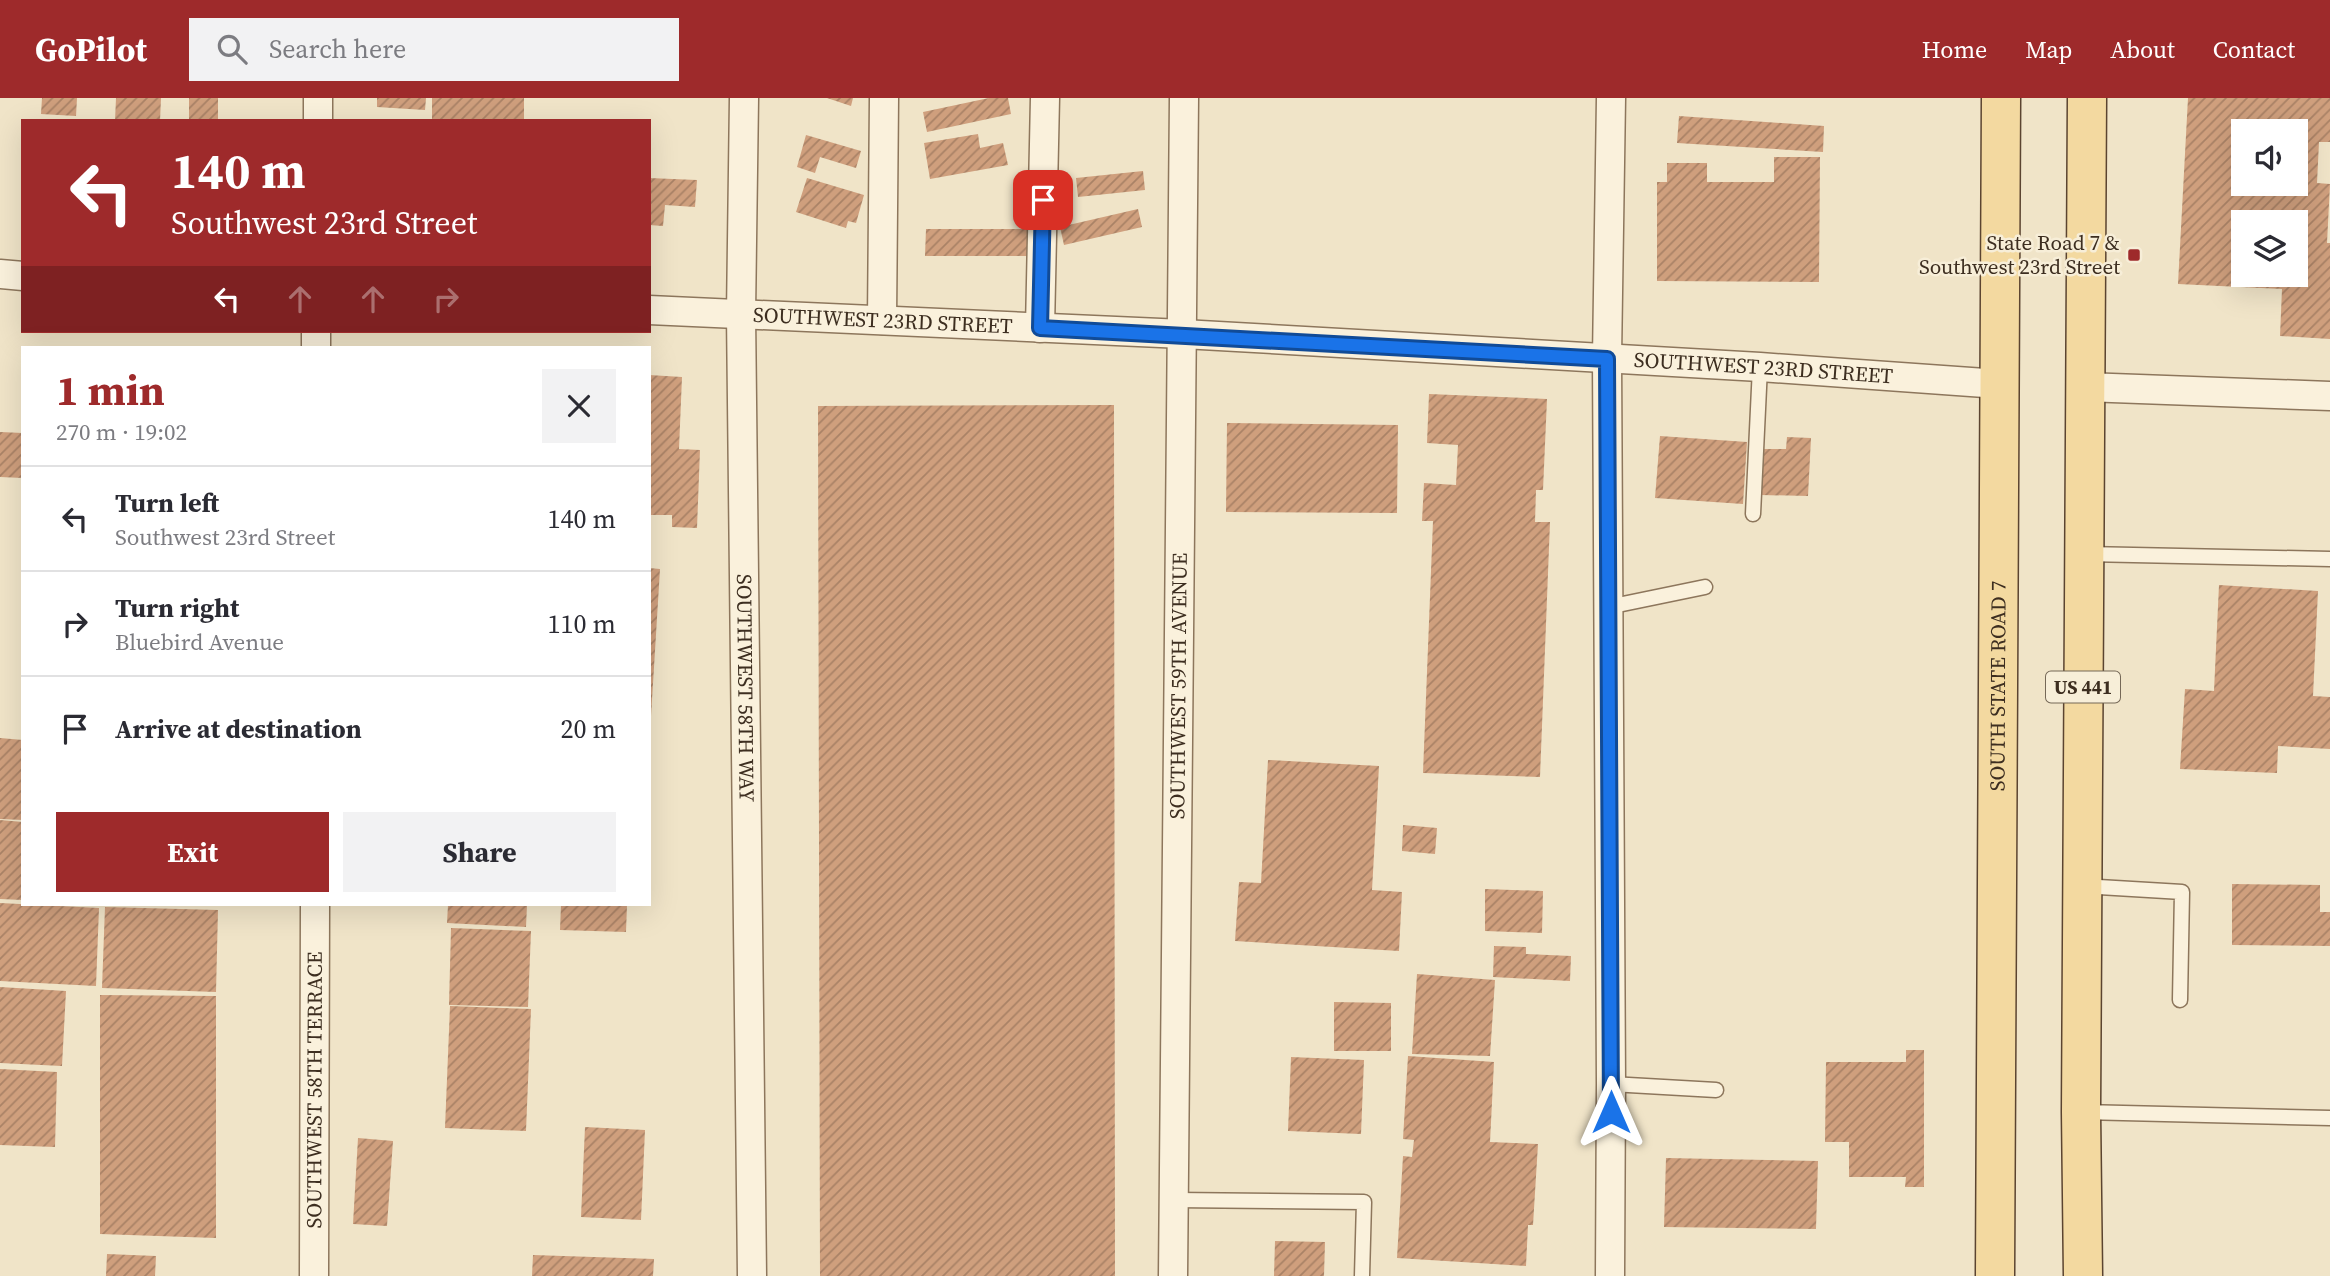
<!DOCTYPE html>
<html lang="en">
<head>
<meta charset="utf-8">
<style>
	body { margin:0; font-family:"Source Serif 4",serif; background:#f2f2f3; color:#2b2b33; height:100vh; display:flex; flex-direction:column; font-size:26px; white-space:nowrap }
	* { box-sizing:border-box; margin:0 }
	p { font-size:23px; color:#7c7c81 }
	.icon { flex:none; width:38px; height:38px; fill:none; stroke:currentColor; stroke-width:2; stroke-linecap:round; stroke-linejoin:round }
	.map { position:relative; flex:1; overflow:hidden }
	.details { position:absolute; left:21px; top:248px; width:630px; height:560px; display:flex; flex-direction:column; background:#fff; border-radius:0px; box-shadow:0 7px 28px #0002 }
	.details>* { flex:none }
	.banner { position:absolute; left:21px; top:21px; width:630px; height:214px; border-radius:0px; box-shadow:0 7px 28px #0002; background:#9e2a2b; color:#fff; overflow:hidden }
	.buttons { position:absolute; left:2231px; top:21px; display:grid; gap:14px }
	.buttons a { display:grid; place-items:center; width:77px; height:77px; border-radius:0px; background:#fff; box-shadow:0 7px 28px #0002; font-size:35px }
	.pin { position:absolute; display:grid; place-items:center; width:60px; height:60px; color:#fff; margin:-30px; border-radius:14px; box-shadow:0 4px 10px #0006 }
	.me { position:absolute; width:77px; margin:-38px; rotate:0deg; stroke-linejoin:round; filter:drop-shadow(0 0 5px #0008) }
	.turn { display:flex; align-items:center; gap:24px; height:147px; padding:0 35px; font-size:32px }
	.turn .icon { width:91px; height:91px; stroke-width:2.5 }
	.turn b { display:block; font-size:49px; line-height:60px }
	.lanes { display:flex; align-items:center; height:66px; padding:0 35px; background:#0003; justify-content:center; gap:35px; direction:ltr }
	.lanes .off { opacity:.35 }
	.round { display:grid; place-items:center; flex:none; width:74px; height:74px; border-radius:0px; background:#f2f2f3 }
	.head { display:flex; align-items:center; justify-content:space-between; height:119px; padding:0 35px }
	h1 { font-size:42px; font-weight:700; line-height:52px; color:#9e2a2b }
	.button { display:flex; gap:14px; margin-top:auto; padding:14px 35px }
	.button a { flex:1; height:80px; border-radius:0px; background:#9e2a2b; color:#fff; font-size:28px; font-weight:700; line-height:80px; text-align:center }
	.button a+a { background:#f2f2f3; color:#2b2b33 }
	ul { padding:0; list-style:none }
	li { display:flex; align-items:center; gap:21px; height:105px; padding:0 35px; border-top:2px solid #e1e1e2 }
	li div { flex:1 }
	li b { display:block; font-size:26px }
	li em { font-style:normal }
	header { display:flex; align-items:center; gap:42px; box-sizing:border-box; height:98px; padding:0 35px; background:#9e2a2b; color:#fff }
	header strong { font-size:33px }
	nav { display:flex; gap:38px; margin-inline-start:auto; font-size:24px }
	.search { width:490px; height:63px; background:#f2f2f3; display:flex; align-items:center; gap:18px; box-sizing:border-box; padding:0 24px; border-radius:0px; color:#7c7c81; font-size:26px }
	.map>svg:first-child { display:block }
	.building { fill:url(#building-hatch); fill-rule:evenodd }
	.lines { fill:none; stroke-linecap:round; stroke-linejoin:round }
	.service-casing { stroke:#8d765c; stroke-width:17 }
	.minor-casing { stroke:#8d765c; stroke-width:31 }
	.primary-casing { stroke:#5b4430; stroke-width:41 }
	.service { stroke:#faf1dc; stroke-width:14 }
	.minor { stroke:#faf1dc; stroke-width:28 }
	.primary { stroke:#f3d9a0; stroke-width:38 }
	.route-casing { stroke:#114b97; stroke-width:18 }
	.route { stroke:#1a73e8; stroke-width:12 }
	.poi-dot { fill:#9e2a2b; stroke:#f7eed8; stroke-width:2.5 }
	.labels { text-anchor:middle; stroke-width:5; stroke-linejoin:round; paint-order:stroke }
	.shield { fill:#f7eed8; stroke:#756857; stroke-width:2 }
	.shield-label { font-size:19px; font-weight:bold; fill:#3d2e20 }
	.poi-label { font-size:21px; fill:#3d2e20; stroke:#f7eed8; text-anchor:end }
	.street-label { font-size:21px; fill:#3d2e20; stroke:#f7eed8 }
</style>
</head>
<body>
<header>
<strong>GoPilot</strong>
<div class="search"><svg class="icon" aria-label="search" viewBox="0 0 24 24"><circle cx="10" cy="10" r="6"/><path d="M15 15l6 6"/></svg>Search here</div>
<nav><a>Home</a><a>Map</a><a>About</a><a>Contact</a></nav>
</header>
<div class="map">
<svg width="2330" height="1178" viewBox="0 0 2330 1178">
	<defs>
		<pattern id="building-hatch" width="6" height="6" patternUnits="userSpaceOnUse" patternTransform="scale(1.75)"><rect width="6" height="6" fill="#cf9f7d"/><path d="M-1 1l2-2M0 6l6-6M5 7l2-2" fill="none" stroke="#a98266"/></pattern>
	</defs>
	<rect width="100%" height="100%" fill="#f0e4c8"/>
	<path class="building" d="M42,0H77L76,18L41,16Z
		M116,0H161L160,23H115Z
		M189,0H218V23H189Z
		M377,0H426L425,12L377,9Z
		M432,0H524V23H432Z
		M827,0H853L851,8Z
		M989,0H1008L1011,16L927,34L923,14Z
		M2188,0H2330V44H2319L2317,85L2330,86L2327,145H2330V241L2280,238L2282,191L2178,186ZM2244,33H2296V86H2244ZM2244,124H2296V177H2244Z
		M1679,18L1824,28L1823,54L1677,45Z
		M978,36L980,50L1003,45L1008,67L930,81L924,45Z
		M806,37L861,53L856,70L820,59L815,75L797,69Z
		M1774,59H1820L1819,184L1657,183V84H1667V65H1707V84H1774Z
		M1143,73L1145,92L1078,99L1076,80Z
		M649,80L697,82L695,109L665,107L663,128L649,127Z
		M807,80L864,97L856,125L848,123L846,130L796,114Z
		M1138,111L1142,129L1064,147L1060,129Z
		M926,131H1027V158H925Z
		M649,277L682,279L679,351L700,352L697,430L672,429V417H649Z
		M1429,296L1547,301L1543,392H1536L1535,424H1550L1540,679L1423,675L1433,423H1422L1424,385L1456,387L1458,347L1427,345Z
		M1114,307L1115,1178H820L818,308Z
		M1227,325L1398,327L1397,415L1226,414Z
		M0,334L23,335V380L0,379Z
		M1660,338L1747,344L1743,406L1655,400Z
		M1787,339L1811,340L1808,398L1761,397L1763,351H1786Z
		M649,470L660,471L651,618H649Z
		M2219,487L2318,493L2313,598L2330,599V651L2278,648L2277,675L2180,671L2185,591L2214,593Z
		M0,640L23,642V722L0,721Z
		M1268,662L1379,668L1372,792L1402,794L1399,853L1235,843L1239,784L1261,785Z
		M0,722L23,724V802L0,801Z
		M1403,727L1437,730L1435,756L1402,753Z
		M2232,786L2320,787V814H2330V848L2232,847Z
		M1485,791L1543,793L1542,835L1485,833Z
		M0,805L99,810L96,888L0,883Z
		M448,807H527L526,829L447,825Z
		M561,807H627L626,834L560,832Z
		M105,809L218,812L216,894L102,890Z
		M451,830L531,833L528,909L449,907Z
		M1494,848L1526,849V856L1571,858L1570,883L1493,879Z
		M1417,876L1495,882L1490,958L1412,956Z
		M0,889L66,893L62,968L0,965Z
		M100,897L216,898V1140L100,1136Z
		M1334,904L1391,905V953H1334Z
		M450,908L531,911L526,1033L445,1030Z
		M1906,952H1924V1089H1905L1906,1079H1849V1044H1825L1826,964H1906Z
		M1408,958L1494,964L1490,1044L1538,1046L1533,1127H1528L1526,1168L1397,1160L1403,1058L1412,1059L1414,1042L1403,1041Z
		M1291,959L1364,962L1361,1036L1288,1033Z
		M0,971L57,974L55,1049L0,1047Z
		M585,1029L645,1032L641,1122L581,1119Z
		M358,1040L393,1043L387,1128L353,1126Z
		M1666,1060L1818,1063L1816,1131L1664,1129Z
		M1275,1143L1325,1144L1324,1178H1274Z
		M107,1156L156,1158L155,1178H106Z
		M533,1157L654,1161L653,1178H532Z"/>
	<g class="lines">
		<defs>
			<path id="service" d="M1753,416L1760,269
				M2086,456L2330,461
				M1608,509L1705,489
				M2082,788L2182,794L2180,902
				M1611,986L1716,992
				M2082,1014L2330,1020
				M1174,1102L1364,1104L1362,1178"/>
			<g id="minor">
				<path id="s1" d="M744,0L741,216L752,1178"/>
				<path d="M318,23V0"/>
				<path d="M0,176L23,178"/>
				<path id="s2" d="M649,212L1183,236L1760,269L1999,286"/>
				<path d="M882,222L884,0"/>
				<path d="M1040,230L1045,0"/>
				<path d="M316,250V233"/>
				<path d="M2085,289L2330,298"/>
				<path id="s3" d="M314,1178L315,807"/>
				<path id="s4" d="M1173,1178L1184,0"/>
				<path d="M1610,1178L1611,986L1607,260L1611,0"/>
			</g>
			<g id="primary">
				<path id="s5" d="M1995,1178L2001,0"/>
				<path d="M2083,1178L2081,1014L2087,0"/>
			</g>
		</defs>
		<use href="#service" class="service-casing"/>
		<use href="#minor" class="minor-casing"/>
		<use href="#primary" class="primary-casing"/>
		<use href="#service" class="service"/>
		<use href="#minor" class="minor"/>
		<use href="#primary" class="primary"/>
	</g>
	<g class="lines">
		<defs>
			<path id="route" d="M1043,102L1040,230L1607,261L1611,1014"/>
		</defs>
		<use href="#route" class="route-casing"/>
		<use href="#route" class="route"/>
	</g>
	<rect class="poi-dot" x="2127" y="150" width="14" height="14" rx="3.5"/>
	<g class="labels">
		<rect class="shield" x="2046" y="573.5" width="74" height="31" rx="5"/>
		<g class="shield-label">
			<text x="2083" y="596">US 441</text>
		</g>
		<g class="poi-label">
			<text x="2120" y="152">State Road 7 &amp;<tspan x="2120" dy="24">Southwest 23rd Street</tspan></text>
		</g>
		<g class="street-label">
			<text dy="7" stroke="none"><textPath href="#s2" startOffset="234">SOUTHWEST 23RD STREET</textPath></text>
			<text dy="7" stroke="none"><textPath href="#s2" startOffset="1116">SOUTHWEST 23RD STREET</textPath></text>
			<text dy="7" stroke="none"><textPath href="#s1" startOffset="590">SOUTHWEST 58TH WAY</textPath></text>
			<text dy="7" stroke="none"><textPath href="#s4" startOffset="590">SOUTHWEST 59TH AVENUE</textPath></text>
			<text dy="7" stroke="none"><textPath href="#s5" startOffset="590">SOUTH STATE ROAD 7</textPath></text>
			<text dy="7" stroke="none"><textPath href="#s3" startOffset="186">SOUTHWEST 58TH TERRACE</textPath></text>
		</g>
	</g>
</svg>
<div class="buttons">
<a><svg class="icon" aria-label="sound" viewBox="0 0 24 24"><path d="M4 9h4l5-4v14l-5-4H4zM17 9q2 3 0 6"/></svg></a>
<a><svg class="icon" aria-label="layers" viewBox="0 0 24 24"><path d="M12 4l9 5-9 5-9-5zM3 14l9 5 9-5"/></svg></a>
</div>
<div class="pin" style="left:1043px;top:102px;background:#d93025"><svg class="icon" aria-label="arrive" viewBox="0 0 24 24"><path d="M6 21V4h12l-3 4 3 4H6"/></svg></div>
<svg class="me" style="left:1611px;top:1014px" viewBox="-20 -20 40 40"><path d="M0-17L14 15 0 8-14 15z" fill="#1a73e8" stroke="#fff" stroke-width="4"/></svg>
<div class="banner">
<div class="turn"><svg class="icon" aria-label="left" viewBox="0 0 24 24"><path d="M17 20v-9H6M10 6l-5 5 5 5"/></svg><div><b>140 m</b>Southwest 23rd Street</div></div>
<div class="lanes"><svg class="icon" aria-label="left" viewBox="0 0 24 24"><path d="M17 20v-9H6M10 6l-5 5 5 5"/></svg><svg class="icon off" aria-label="ahead" viewBox="0 0 24 24"><path d="M12 20V5M6 11l6-6 6 6"/></svg><svg class="icon off" aria-label="ahead" viewBox="0 0 24 24"><path d="M12 20V5M6 11l6-6 6 6"/></svg><svg class="icon off" aria-label="right" viewBox="0 0 24 24"><path d="M7 20v-9h11M14 6l5 5-5 5"/></svg></div>
</div>
<section class="details">
<div class="head"><div><h1>1 min</h1><p>270 m · 19:02</p></div><a class="round"><svg class="icon" aria-label="close" viewBox="0 0 24 24"><path d="M6 6l12 12M18 6L6 18"/></svg></a></div>
<ul>
<li><svg class="icon" aria-label="left" viewBox="0 0 24 24"><path d="M17 20v-9H6M10 6l-5 5 5 5"/></svg><div><b>Turn left</b><p>Southwest 23rd Street</p></div><em>140 m</em></li>
<li><svg class="icon" aria-label="right" viewBox="0 0 24 24"><path d="M7 20v-9h11M14 6l5 5-5 5"/></svg><div><b>Turn right</b><p>Bluebird Avenue</p></div><em>110 m</em></li>
<li><svg class="icon" aria-label="arrive" viewBox="0 0 24 24"><path d="M6 21V4h12l-3 4 3 4H6"/></svg><div><b>Arrive at destination</b></div><em>20 m</em></li>
</ul>
<div class="button"><a>Exit</a><a>Share</a></div>
</section>
</div>
</body>
</html>
